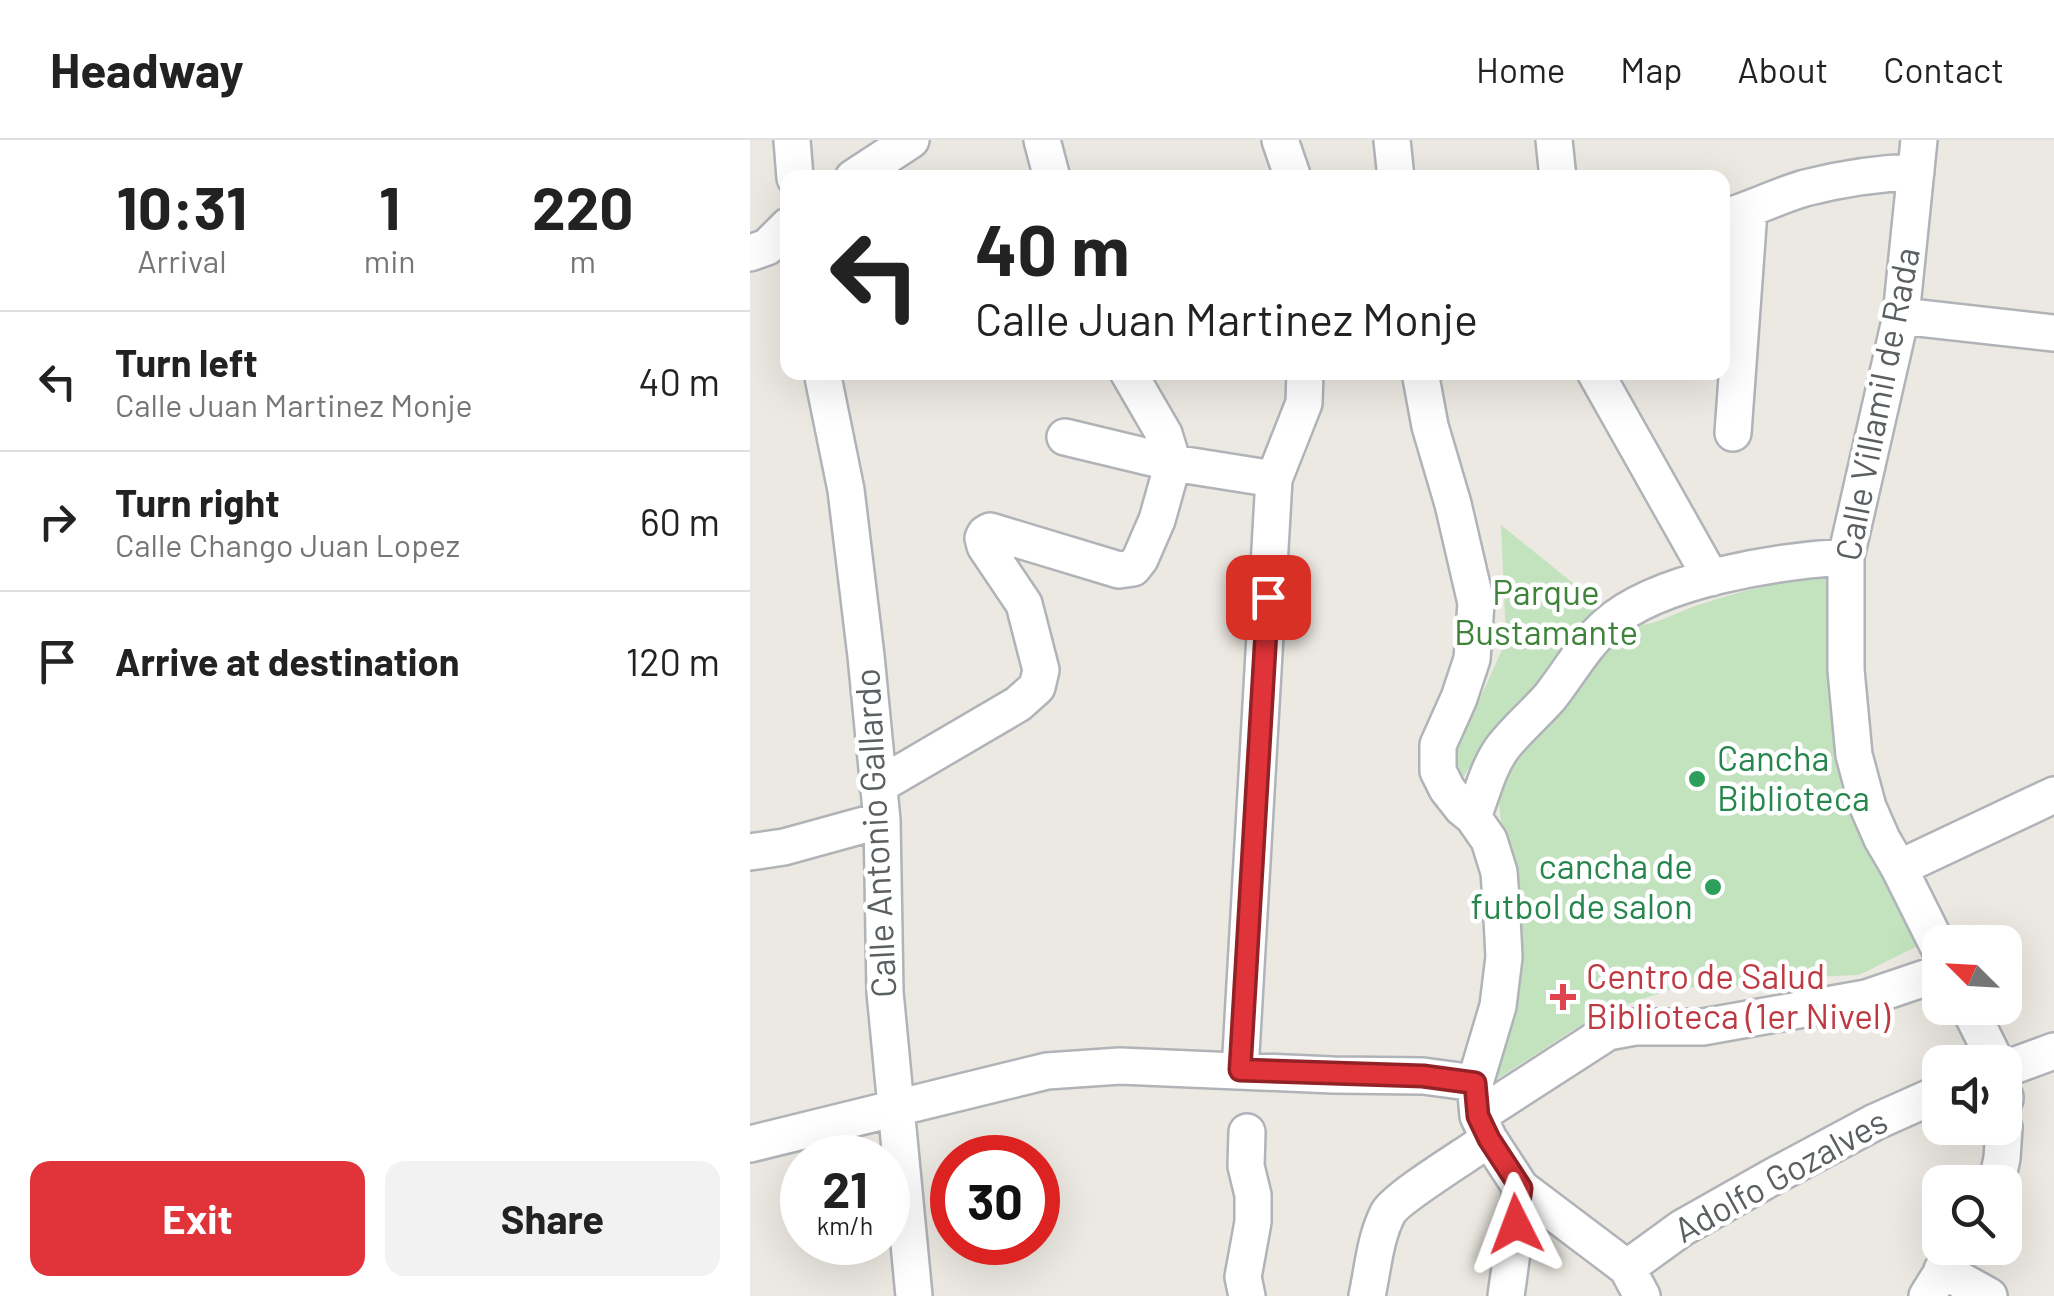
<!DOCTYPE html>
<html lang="en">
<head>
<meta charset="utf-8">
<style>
	body { margin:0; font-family:Barlow,sans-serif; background:#f2f2f2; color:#222; height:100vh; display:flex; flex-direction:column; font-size:38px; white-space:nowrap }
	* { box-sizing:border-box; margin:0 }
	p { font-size:32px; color:#767676 }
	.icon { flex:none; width:55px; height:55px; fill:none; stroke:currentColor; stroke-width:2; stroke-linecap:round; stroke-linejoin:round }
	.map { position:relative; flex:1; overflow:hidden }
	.sheet { display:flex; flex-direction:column; background:#fff; width:750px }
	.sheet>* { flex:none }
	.guide { position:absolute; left:30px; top:30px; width:950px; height:210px; border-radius:20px; box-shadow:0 10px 40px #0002; background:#fff; color:#222; overflow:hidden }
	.needle { width:65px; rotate:294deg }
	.buttons { position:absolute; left:1172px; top:785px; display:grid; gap:20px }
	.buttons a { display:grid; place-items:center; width:100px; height:100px; border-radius:20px; background:#fff; box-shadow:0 10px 40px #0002; font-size:50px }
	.speed { position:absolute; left:30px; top:995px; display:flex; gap:20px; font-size:50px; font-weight:700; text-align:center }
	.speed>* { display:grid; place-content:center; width:130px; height:130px; border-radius:50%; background:#fff; box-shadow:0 10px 40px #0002; line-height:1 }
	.speed small { font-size:25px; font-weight:400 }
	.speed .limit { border:15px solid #d22; background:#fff; color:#111 }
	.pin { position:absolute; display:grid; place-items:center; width:85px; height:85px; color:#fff; margin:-42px; border-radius:20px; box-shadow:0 5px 15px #0006 }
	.me { position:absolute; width:110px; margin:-55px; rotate:357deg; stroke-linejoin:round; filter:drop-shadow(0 0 8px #0008) }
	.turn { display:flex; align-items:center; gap:35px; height:210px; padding:0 30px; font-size:45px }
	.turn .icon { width:130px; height:130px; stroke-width:2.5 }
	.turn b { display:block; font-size:70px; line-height:85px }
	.eta { display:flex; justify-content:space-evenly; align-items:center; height:170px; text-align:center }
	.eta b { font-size:60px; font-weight:700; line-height:70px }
	.action { display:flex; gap:20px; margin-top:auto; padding:20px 30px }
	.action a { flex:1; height:115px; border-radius:20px; background:#e0343a; color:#fff; font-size:40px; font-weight:700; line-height:115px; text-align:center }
	.action a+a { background:#f2f2f2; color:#222 }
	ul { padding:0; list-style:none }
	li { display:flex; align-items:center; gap:30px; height:140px; padding:0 30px; border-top:2px solid #e0e0e0 }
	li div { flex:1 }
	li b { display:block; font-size:38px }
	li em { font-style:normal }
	header { display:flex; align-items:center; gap:60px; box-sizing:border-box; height:140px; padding:0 50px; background:#fff; border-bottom:2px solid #e0e0e0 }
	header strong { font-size:48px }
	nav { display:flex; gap:55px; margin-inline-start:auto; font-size:35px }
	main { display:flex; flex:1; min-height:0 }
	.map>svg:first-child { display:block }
	.green { fill:#c3e3bf }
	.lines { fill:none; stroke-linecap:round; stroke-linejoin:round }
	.minor-casing { stroke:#b0b3b7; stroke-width:40 }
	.minor { stroke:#fff; stroke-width:35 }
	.route-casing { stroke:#922226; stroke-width:25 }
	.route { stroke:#e0343a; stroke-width:18 }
	.leisure-dot { fill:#2e9e5b; stroke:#fff; stroke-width:4 }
	.health-dot { fill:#e0444e; stroke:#fff; stroke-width:4 }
	.labels { text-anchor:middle; stroke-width:9; stroke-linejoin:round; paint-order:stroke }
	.street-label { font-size:35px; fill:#5a5f62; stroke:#fff }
	.park-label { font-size:35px; fill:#3e8339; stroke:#fff }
	.leisure-label { font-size:35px; fill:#27864d; stroke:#fff; text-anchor:start }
	.health-label { font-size:35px; fill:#be3a42; stroke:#fff; text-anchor:start }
</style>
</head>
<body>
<header>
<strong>Headway</strong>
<nav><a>Home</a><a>Map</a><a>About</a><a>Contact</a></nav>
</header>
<main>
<section class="sheet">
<div class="eta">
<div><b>10:31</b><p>Arrival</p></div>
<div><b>1</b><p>min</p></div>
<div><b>220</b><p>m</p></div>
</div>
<ul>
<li><svg class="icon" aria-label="left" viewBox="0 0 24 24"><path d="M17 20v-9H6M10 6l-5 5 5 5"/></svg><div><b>Turn left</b><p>Calle Juan Martinez Monje</p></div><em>40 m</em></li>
<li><svg class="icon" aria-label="right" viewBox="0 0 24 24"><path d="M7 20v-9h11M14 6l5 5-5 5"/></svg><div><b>Turn right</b><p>Calle Chango Juan Lopez</p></div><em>60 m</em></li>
<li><svg class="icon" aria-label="arrive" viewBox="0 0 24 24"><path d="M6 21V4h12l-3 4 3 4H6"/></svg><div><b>Arrive at destination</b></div><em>120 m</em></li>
</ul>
<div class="action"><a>Exit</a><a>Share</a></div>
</section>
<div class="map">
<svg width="1304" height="1156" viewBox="0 0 1304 1156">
	<rect width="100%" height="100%" fill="#ece9e2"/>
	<path class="green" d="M751,385L850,465L853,474L743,591L712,639L709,652L697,632L756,501Z
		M1079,437L1084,578L1172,804L1109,835L1039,838L983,846L925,848L880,863L823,890L744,941L756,722L746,640L838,525L892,485C909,483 928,472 945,466C988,452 1033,439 1079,437Z"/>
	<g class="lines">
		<defs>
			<path id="minor" d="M42,0L45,38
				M292,0L302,38
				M530,0L543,38
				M642,0L646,38
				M804,0L808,38
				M1169,0L1151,176L1096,417V530L1104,615L1118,667L1132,699L1149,728L1190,810
				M103,38L161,0
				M972,78C1001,70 1027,56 1055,48C1090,39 1130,33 1166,32
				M0,113L17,107L38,86
				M1151,176L1304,193
				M72,232L96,350L116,516L132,680L135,852L164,1156
				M670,232L680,286L703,364L726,463L722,519L709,558L688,605V631L697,649L712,668L723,677L739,700L749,732L751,759L754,817L748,866L725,943L728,976L739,999L771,1048L877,1128L892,1156
				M845,232L961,438
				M983,293L999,71
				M315,297L423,323L524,339
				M128,646L268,564L287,547L291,530L274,464L235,406L233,398L235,394L240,391L369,430L383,428L390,419L407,380L423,323L414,294L378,232
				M723,677C732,654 738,627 753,607C767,589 785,574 800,557C819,533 834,505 857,485C908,439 1028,421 1096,417
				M0,712L34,707L132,680
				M1149,728L1304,655
				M1219,868L1246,922
				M1255,929L1304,911
				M490,931L524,339L554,263L555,232
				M1255,957V959
				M728,976L858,892L885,887H953L1116,858L1190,833
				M497,992L496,1026L503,1055V1082L493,1137L497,1156
				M0,1004L297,931L370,926L583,935L673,936L725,943
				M1247,1042L1252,1018L1254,988
				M877,1128L932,1088L1024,1036L1125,982L1190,953
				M1192,1130L1239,1156
				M617,1156C623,1128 625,1098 638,1073C647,1057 720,1013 739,999
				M756,1156L771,1048
				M1177,1156L1207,1108"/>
		</defs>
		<use href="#minor" class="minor-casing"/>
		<use href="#minor" class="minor"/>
	</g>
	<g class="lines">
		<defs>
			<path id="route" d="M518,457L490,930L673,936L725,943L728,976L739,999L771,1048L766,1084"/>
		</defs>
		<use href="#route" class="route-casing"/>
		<use href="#route" class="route"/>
	</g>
	<g class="leisure-dot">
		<circle cx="947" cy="639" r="10"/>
		<circle cx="963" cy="747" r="10"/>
	</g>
	<path class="health-dot" d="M808 842h10v10h10v10h-10v10h-10v-10h-10v-10h10z"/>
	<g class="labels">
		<g class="street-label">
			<text transform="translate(1128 264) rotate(-79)" y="12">Calle Villamil de Rada</text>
			<text transform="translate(126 693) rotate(-93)" y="12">Calle Antonio Gallardo</text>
			<text transform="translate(1031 1036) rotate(-29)" y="12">Adolfo Gozalves</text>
		</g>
		<g class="park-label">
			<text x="796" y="465">Parque<tspan x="796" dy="40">Bustamante</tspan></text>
		</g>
		<g class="leisure-label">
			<text x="967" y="631">Cancha<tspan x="967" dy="40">Biblioteca</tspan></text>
			<text x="943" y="739" text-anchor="end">cancha de<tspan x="943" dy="40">futbol de salon</tspan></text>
		</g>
		<g class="health-label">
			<text x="836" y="849">Centro de Salud<tspan x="836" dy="40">Biblioteca (1er Nivel)</tspan></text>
		</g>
	</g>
</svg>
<div class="buttons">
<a><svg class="needle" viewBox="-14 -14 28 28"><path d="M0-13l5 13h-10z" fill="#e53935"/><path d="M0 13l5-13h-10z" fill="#767676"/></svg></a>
<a><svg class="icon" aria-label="sound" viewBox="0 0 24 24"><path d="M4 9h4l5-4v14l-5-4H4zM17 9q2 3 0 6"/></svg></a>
<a><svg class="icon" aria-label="search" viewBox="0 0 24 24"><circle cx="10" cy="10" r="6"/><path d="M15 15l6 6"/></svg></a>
</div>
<div class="speed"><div>21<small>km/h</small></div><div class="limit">30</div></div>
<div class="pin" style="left:518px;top:457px;background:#d93025"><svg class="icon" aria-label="arrive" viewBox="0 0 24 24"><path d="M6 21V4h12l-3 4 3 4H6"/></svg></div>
<svg class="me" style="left:766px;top:1084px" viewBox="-20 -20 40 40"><path d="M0-17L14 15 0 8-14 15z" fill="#e0343a" stroke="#fff" stroke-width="4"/></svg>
<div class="guide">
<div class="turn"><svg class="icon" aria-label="left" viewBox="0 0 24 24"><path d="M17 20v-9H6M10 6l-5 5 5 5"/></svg><div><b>40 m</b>Calle Juan Martinez Monje</div></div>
</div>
</div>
</main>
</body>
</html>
